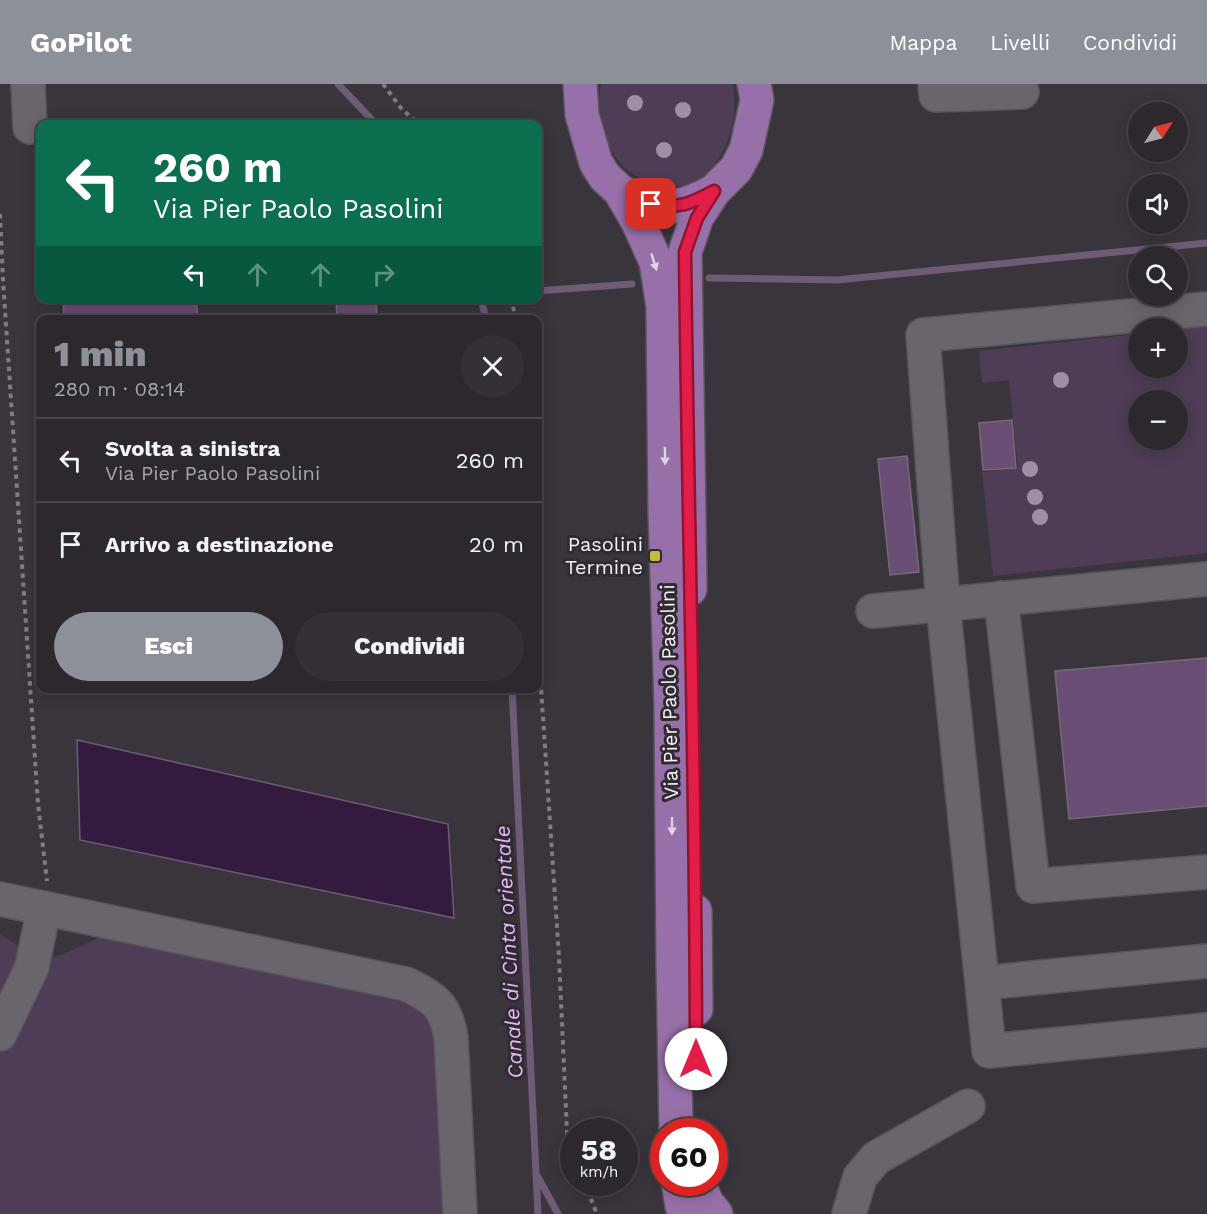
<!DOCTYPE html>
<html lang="it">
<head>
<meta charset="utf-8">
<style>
	body { margin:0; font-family:"Work Sans",sans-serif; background:#343035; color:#f1f3f6; height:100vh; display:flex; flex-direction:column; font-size:22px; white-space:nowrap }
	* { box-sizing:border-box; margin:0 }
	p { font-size:20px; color:#a6a6aa }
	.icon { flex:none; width:33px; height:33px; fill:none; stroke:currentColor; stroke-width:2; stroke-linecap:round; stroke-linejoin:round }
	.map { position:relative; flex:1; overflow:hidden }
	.drawer { position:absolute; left:36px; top:231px; width:506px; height:378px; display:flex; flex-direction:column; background:#2c282d; border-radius:12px; box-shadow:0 3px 15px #0003,0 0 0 2px #484449 }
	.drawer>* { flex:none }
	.top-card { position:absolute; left:36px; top:36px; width:506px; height:183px; border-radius:12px; box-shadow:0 3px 15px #0003,0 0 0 2px #484449; background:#0b6e4f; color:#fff; overflow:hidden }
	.needle { width:39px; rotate:54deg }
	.tools { position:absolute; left:1128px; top:18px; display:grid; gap:12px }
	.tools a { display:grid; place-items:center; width:60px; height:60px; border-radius:50%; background:#2c282d; box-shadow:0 3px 15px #0003,0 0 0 2px #484449; font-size:30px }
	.speed { position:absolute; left:560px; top:1034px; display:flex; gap:12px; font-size:30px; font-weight:700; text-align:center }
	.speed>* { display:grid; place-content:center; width:78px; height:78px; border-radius:50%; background:#2c282d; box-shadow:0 3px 15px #0003,0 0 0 2px #484449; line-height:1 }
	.speed small { font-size:15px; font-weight:400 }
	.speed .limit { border:9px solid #d22; background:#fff; color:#111 }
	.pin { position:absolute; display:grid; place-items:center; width:51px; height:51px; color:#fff; margin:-26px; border-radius:12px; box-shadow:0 3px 9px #0006 }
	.me { position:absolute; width:66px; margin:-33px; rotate:0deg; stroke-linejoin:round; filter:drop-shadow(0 0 4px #0008) }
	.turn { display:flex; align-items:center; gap:21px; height:126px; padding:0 18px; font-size:27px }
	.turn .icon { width:78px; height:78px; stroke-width:2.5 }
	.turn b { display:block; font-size:42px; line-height:51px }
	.lanes { display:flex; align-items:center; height:57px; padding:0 18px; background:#0003; justify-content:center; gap:30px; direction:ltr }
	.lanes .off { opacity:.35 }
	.round { display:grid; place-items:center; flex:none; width:63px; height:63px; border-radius:32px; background:#343035 }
	.overview { display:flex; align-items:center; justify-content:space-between; height:102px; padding:0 18px }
	h1 { font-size:36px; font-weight:800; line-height:45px; color:#8c9099 }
	.cta { display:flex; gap:12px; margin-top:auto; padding:12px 18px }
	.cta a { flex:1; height:69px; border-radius:36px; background:#8c9099; color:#fff; font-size:24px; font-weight:800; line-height:69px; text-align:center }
	.cta a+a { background:#343035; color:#f1f3f6 }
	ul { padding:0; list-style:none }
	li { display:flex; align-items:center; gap:18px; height:84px; padding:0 18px; border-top:2px solid #484449 }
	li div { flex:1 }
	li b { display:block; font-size:22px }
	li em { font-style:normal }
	header { display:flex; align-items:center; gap:36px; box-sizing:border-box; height:84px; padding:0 30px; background:#8c9099; color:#fff }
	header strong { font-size:28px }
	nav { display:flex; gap:33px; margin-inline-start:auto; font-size:21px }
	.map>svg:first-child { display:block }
	.green { fill:#4f3c57; fill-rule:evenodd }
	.water { fill:#341a3e; stroke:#6e5b76; stroke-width:1.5 }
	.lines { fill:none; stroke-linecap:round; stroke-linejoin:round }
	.stream { stroke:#6e5b76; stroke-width:7 }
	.building { fill:#694d75; stroke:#716c73; stroke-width:1.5 }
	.minor-casing { stroke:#58545a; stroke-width:36 }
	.major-casing { stroke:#58545a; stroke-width:36 }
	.path { stroke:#807c82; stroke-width:4; stroke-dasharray:4.5 4.5; stroke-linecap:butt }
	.minor { stroke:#6a656c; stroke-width:33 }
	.major { stroke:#9870a9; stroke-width:33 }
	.tree { fill:#9f8ea7 }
	.oneway { fill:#ded2e4 }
	.route-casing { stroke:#92132f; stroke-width:15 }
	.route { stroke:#e11d48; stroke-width:10 }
	.poi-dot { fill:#c5bc3d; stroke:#302b32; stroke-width:2 }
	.labels { text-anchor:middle; stroke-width:6; stroke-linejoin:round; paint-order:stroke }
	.poi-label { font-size:20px; fill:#f5f2f7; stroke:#302b32; text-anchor:end }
	.street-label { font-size:20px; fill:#f5f2f7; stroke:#302b32 }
	.water-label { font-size:21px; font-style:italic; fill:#e6b9fb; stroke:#302b32 }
</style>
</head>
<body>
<header>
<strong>GoPilot</strong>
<nav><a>Mappa</a><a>Livelli</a><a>Condividi</a></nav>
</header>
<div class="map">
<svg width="1207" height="1130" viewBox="0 0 1207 1130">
	<rect width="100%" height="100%" fill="#3a353c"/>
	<path class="green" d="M601,0H733C742,53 709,123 646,97C628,90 616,77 608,59C600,40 597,20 601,0Z
		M1207,242V469L993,492L982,388L1018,384L1009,296L982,299L979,267L1138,250V284H1178V246ZM1138,316H1178V356H1138Z
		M0,850C17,861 39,878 61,871C75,866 88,858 101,853L405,914C423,928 428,938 437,958L448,1130H0Z"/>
	<path class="water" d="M77,656L448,740L454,834L80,756Z"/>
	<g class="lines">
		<path class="stream" d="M338,0L376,40
			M709,194L837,196L1207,159
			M537,207L632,200
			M481,214L486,236
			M512,604L538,1130
			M538,1093L558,1130"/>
	</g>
	<path class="building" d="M63,214H196L198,236H64Z
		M336,214H376L377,236H337Z
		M1012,336L1016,384L983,386L979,339Z
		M907,372L919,488L890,491L878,375Z
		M1207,574V722L1069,735L1055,587Z"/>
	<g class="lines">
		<defs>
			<path id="minor" d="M28,0L30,43
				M935,0L936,11L1022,8
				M1207,225L923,251L943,520L989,967L1207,946
				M1001,514L1033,802L1207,788
				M873,527L1207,495
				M0,815L406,900C434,913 446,922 451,954L460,1130
				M982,899L1207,877
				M0,950L32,883L44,824
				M849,1130L860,1093L876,1074L968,1022"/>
			<path id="major" d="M580,0L582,31L596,79L605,93L620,107L638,138L656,178L663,223L665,428L671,621L673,879L676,1047
				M620,107C658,128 676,128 714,107
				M690,505L685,168L697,133L714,107L736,85L746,66L757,16L754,0
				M695,827L696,925
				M678,1098L682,1122L687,1130
				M698,1098L707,1119L716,1130"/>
		</defs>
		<use href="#minor" class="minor-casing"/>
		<use href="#major" class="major-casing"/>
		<path class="path" d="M383,0L401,24L418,40
			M0,130L3,196L38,720L47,797
			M511,214L516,236
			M537,543L559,873L567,1049L573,1066
			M584,1098L597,1130"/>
		<use href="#minor" class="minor"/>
		<use href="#major" class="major"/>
	</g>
	<g class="tree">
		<circle cx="635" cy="19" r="8"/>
		<circle cx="683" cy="26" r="8"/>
		<circle cx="664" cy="66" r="8"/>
		<circle cx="1061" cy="296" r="8"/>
		<circle cx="1030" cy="385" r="8"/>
		<circle cx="1035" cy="413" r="8"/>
		<circle cx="1040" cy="433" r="8"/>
	</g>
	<defs><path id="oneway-solid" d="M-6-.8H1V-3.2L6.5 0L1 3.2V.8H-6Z" transform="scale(1.5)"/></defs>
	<g class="oneway">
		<use href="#oneway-solid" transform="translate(654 178) rotate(73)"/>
		<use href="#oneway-solid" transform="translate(665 372) rotate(89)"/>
		<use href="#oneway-solid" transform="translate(672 742) rotate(90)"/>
	</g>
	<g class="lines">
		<defs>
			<path id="route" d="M651,120C679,125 690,120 714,107L697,134L685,168C688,437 696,706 696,975"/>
		</defs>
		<use href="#route" class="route-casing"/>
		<use href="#route" class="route"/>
	</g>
	<rect class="poi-dot" x="649" y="466" width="12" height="12" rx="3"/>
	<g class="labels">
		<g class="poi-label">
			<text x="643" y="467">Pasolini<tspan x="643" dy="23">Termine</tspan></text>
		</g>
		<g class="street-label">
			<text transform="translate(669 608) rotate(-91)" y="7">Via Pier Paolo Pasolini</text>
		</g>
		<g class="water-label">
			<text transform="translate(509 868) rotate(-93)" y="7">Canale di Cinta orientale</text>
		</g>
	</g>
</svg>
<div class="tools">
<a><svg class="needle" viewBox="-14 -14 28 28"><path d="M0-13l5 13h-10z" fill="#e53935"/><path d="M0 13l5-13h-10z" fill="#a6a6aa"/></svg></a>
<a><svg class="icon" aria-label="sound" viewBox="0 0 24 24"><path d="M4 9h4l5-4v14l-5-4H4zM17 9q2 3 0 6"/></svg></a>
<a><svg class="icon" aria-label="search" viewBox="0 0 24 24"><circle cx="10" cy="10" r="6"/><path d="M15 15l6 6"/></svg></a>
<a>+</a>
<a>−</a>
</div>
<div class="speed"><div>58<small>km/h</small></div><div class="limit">60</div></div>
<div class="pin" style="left:651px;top:120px;background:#d93025"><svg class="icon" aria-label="arrive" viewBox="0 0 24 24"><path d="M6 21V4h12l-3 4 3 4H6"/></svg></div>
<svg class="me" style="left:696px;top:975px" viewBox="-20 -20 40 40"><circle r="19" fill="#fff"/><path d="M0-13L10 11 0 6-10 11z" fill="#e11d48"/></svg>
<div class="top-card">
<div class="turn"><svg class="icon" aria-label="left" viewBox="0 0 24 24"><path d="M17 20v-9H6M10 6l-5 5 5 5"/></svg><div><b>260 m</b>Via Pier Paolo Pasolini</div></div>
<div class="lanes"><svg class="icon" aria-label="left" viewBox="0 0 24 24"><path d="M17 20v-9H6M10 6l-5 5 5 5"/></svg><svg class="icon off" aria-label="ahead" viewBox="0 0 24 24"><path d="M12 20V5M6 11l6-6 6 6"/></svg><svg class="icon off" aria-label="ahead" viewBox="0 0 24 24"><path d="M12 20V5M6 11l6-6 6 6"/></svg><svg class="icon off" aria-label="right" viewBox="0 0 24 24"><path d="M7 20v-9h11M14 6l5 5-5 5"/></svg></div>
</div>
<section class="drawer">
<div class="overview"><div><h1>1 min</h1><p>280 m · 08:14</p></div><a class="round"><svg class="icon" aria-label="close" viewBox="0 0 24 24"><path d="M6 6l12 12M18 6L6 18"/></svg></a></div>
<ul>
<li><svg class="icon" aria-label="left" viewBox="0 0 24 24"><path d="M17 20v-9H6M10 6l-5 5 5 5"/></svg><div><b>Svolta a sinistra</b><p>Via Pier Paolo Pasolini</p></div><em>260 m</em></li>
<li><svg class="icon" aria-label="arrive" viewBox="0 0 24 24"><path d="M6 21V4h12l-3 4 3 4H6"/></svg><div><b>Arrivo a destinazione</b></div><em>20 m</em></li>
</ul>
<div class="cta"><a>Esci</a><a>Condividi</a></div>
</section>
</div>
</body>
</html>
